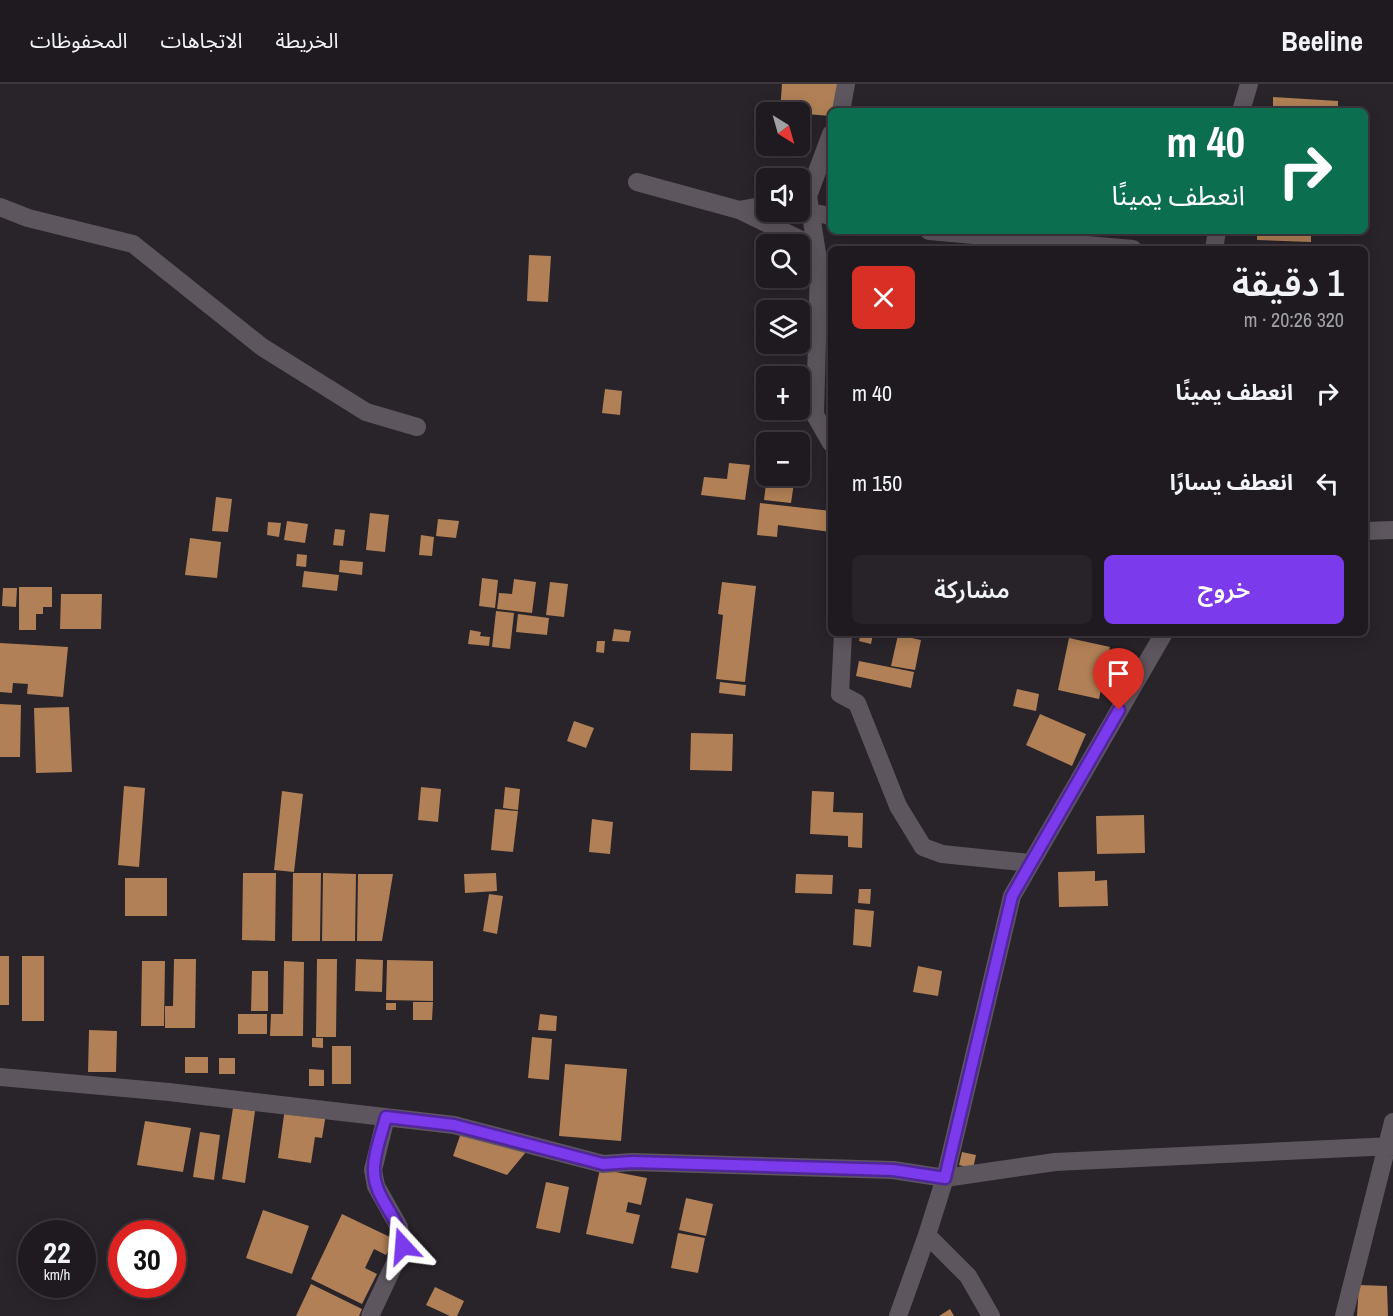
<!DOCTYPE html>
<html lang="ar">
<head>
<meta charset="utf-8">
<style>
	body { margin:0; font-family:"Archivo Narrow","Noto Sans Arabic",sans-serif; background:#272329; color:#f1f3f6; direction:rtl; height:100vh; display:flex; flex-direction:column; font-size:22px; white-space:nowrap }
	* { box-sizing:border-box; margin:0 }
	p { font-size:20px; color:#a1a1a5 }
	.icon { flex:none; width:33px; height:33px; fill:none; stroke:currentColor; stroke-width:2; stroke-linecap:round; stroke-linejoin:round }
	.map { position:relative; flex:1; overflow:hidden; direction:ltr }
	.drawer { position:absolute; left:828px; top:162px; width:540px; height:390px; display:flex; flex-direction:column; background:#1f1a20; border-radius:9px; box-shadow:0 3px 15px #0003,0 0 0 2px #3c383e; direction:rtl }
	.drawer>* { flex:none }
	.top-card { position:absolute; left:828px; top:24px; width:540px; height:126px; border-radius:9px; box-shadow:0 3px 15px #0003,0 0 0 2px #3c383e; direction:rtl; background:#0b6e4f; color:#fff; overflow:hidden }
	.needle { width:39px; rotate:143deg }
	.tools { position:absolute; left:756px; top:18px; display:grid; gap:12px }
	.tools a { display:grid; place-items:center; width:54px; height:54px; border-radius:9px; background:#1f1a20; box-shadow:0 3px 15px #0003,0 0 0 2px #3c383e; font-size:30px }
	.speed { position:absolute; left:18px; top:1136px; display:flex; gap:12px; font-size:30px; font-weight:700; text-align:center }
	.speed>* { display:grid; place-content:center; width:78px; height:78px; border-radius:50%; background:#1f1a20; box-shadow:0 3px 15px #0003,0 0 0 2px #3c383e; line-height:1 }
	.speed small { font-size:15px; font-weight:400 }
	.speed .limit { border:9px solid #d22; background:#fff; color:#111 }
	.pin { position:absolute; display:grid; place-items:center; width:51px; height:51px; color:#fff; margin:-62px -26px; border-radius:50% 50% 50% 0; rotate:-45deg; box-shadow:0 0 6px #0007 }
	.pin .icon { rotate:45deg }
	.me { position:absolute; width:66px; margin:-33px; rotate:341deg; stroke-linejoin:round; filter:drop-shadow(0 0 4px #0008) }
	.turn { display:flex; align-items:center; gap:21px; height:126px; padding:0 24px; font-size:27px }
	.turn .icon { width:78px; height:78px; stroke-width:2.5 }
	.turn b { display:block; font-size:42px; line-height:51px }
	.round { display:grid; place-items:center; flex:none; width:63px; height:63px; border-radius:9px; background:#272329 }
	.headline { display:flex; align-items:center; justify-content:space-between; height:102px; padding:0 24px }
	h1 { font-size:36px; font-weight:600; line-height:45px }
	.action { display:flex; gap:12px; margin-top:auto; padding:12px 24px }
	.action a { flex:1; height:69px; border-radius:9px; background:#7c3aed; color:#fff; font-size:24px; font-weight:600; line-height:69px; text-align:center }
	.action a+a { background:#272329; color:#f1f3f6 }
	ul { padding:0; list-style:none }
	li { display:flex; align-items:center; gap:18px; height:90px; padding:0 24px }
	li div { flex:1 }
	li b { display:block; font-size:22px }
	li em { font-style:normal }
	header { display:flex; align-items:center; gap:36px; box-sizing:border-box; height:84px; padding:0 30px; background:#1f1a20; border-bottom:2px solid #3c383e }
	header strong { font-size:28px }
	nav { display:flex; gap:33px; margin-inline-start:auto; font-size:21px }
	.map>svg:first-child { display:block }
	.building { fill:#b18056 }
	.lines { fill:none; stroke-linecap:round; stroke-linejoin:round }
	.minor { stroke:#5d565e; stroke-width:18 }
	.route-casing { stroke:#51269a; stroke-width:15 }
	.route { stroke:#7c3aed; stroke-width:10 }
</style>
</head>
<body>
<header>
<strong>Beeline</strong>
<nav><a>الخريطة</a><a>الاتجاهات</a><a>المحفوظات</a></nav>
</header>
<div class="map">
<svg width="1393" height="1232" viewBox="0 0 1393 1232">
	<rect width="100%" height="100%" fill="#29232a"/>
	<path class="building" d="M782,0H839L838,27H831V32L780,28Z
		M1273,13L1338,17V27H1273Z
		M1257,147H1311V158L1257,156Z
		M529,171L551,172L548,218L527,217Z
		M605,305L622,307L620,331L602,329Z
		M729,379L750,381L745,416L701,411L704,393L727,395Z
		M767,392H795L791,419L764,416Z
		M216,413L232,415L228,448L212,447Z
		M760,419L831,427V448L778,441L777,453L757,451Z
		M370,429L389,431L385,468L366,466Z
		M438,435L459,437L456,454L436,452Z
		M287,437L308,440L305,459L284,456Z
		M268,438L281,439L279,453L267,451Z
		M335,445L345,446L343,462L333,461Z
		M421,451L434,453L432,472L419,471Z
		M190,454L221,458L217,494L185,491Z
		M297,470L307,471L306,483L296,482Z
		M340,476L363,478L362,491L339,488Z
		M304,487L339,491L337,507L302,503Z
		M482,494L498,496L495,524L479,522Z
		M514,495L536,498L532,529L497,525L499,509L512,510Z
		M550,498L568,500L564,533L546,531Z
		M722,498L756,502L745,598L716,595L723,531L718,530Z
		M19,503H52V523H43V530H36V546H19Z
		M3,504H17L16,523L2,522Z
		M61,510H102L101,545H60Z
		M496,527L514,529L510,565L492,563Z
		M518,530L549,534L547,551L516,548Z
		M614,545L631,547L629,558L612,557Z
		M470,546L481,548L480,552L490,553L489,562L468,560Z
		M861,549L873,550L871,560L859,557Z
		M898,551L921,556L915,586L891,582Z
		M1069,554L1110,563L1099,615L1058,606Z
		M597,557H605L604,569L596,568Z
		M0,559L68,563L63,613L27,610L28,600L13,599L12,609L0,608Z
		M859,577L914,588L911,604L856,592Z
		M720,598L746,601L745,612L719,609Z
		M1017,605L1039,610L1036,627L1013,622Z
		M0,620L21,621L20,673H0Z
		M69,623L72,688L36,689L34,624Z
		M1040,630L1086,650L1072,682L1026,661Z
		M574,637L594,644L586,664L567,657Z
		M691,649L733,650L732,687L690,686Z
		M124,702L145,704L139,783L118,781Z
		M421,703L441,705L438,738L418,736Z
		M505,703L520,705L518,726L503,724Z
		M282,707L303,710L294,788L274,786Z
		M812,707L834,708L833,728L863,729L862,764L848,763V752L810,750Z
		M495,725L518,727L513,768L491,766Z
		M1144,731L1145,769L1097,770L1096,732Z
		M592,735L613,738L610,770L589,768Z
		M1095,787V797L1107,796L1108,822L1059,823L1058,788Z
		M243,789H276L275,857L242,856Z
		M293,789H321L320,857H292Z
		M323,789L356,790L355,857H322Z
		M496,789L497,807L465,809L464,790Z
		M358,790H393L382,857H357Z
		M796,790L833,791L832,810L795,809Z
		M125,794H167V832H125Z
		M859,805H871L870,820L858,819Z
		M489,810L503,812L497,850L483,847Z
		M855,825L874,827L871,863L853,861Z
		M0,872H9V921H0Z
		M22,872H44V937H22Z
		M174,875H196L195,944H165V922H173Z
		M317,875H337L336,953H316Z
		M356,875L383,876L382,908L355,907Z
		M387,876L433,877V917L386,916Z
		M142,877H165L164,942H141Z
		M284,877L304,878L303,952H270L271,930H283Z
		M918,882L942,887L938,912L913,908Z
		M252,887H268V927H251Z
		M413,918H433L432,936H413Z
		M386,919H396V926H386Z
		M238,930H267V950H238Z
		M540,930L557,932L556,947L538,946Z
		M89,946L117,947L116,988H88Z
		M532,953L552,955L549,996L528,994Z
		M312,954H323V964L312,963Z
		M332,962H351V1000H332Z
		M185,973H208V989H185Z
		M219,974H235V990H219Z
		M565,980L627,985L621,1057L559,1052Z
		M309,985L324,986V1002H309Z
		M233,1024L255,1027L245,1099L222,1095Z
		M285,1024L326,1030L322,1054L315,1053L311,1079L278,1074Z
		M145,1037L191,1044L183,1088L137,1081Z
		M462,1046L526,1068L507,1091L453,1072Z
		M200,1048L220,1051L214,1096L193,1093Z
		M962,1068L976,1071L973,1085L959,1081Z
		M600,1085L647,1094L641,1121L628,1118L626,1128L640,1131L633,1160L586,1150Z
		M546,1098L569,1103L560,1149L536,1144Z
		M686,1114L713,1120L706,1152L679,1146Z
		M263,1126L309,1142L292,1190L246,1174Z
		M342,1130L394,1155L386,1171L374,1165L365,1184L377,1190L362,1220L311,1195Z
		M678,1149L705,1154L698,1189L671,1184Z
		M311,1200L362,1225L359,1232H296Z
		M1359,1201L1387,1202L1388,1232H1357Z
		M435,1203L464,1217L457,1232H450L426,1221Z
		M950,1225L954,1232H939Z"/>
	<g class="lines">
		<path class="minor" d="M841,27L846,0
			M1241,27L1249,0
			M831,50L808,112L819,182L815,331L831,359
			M637,98L739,126L766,121
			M0,123L28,134L133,160L262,263L366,328L417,343
			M739,126L816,163
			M810,128L831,132
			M929,147L1133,165
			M1214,165L1217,147
			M1365,447L1393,446
			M843,549L840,610L857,619L898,722L923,763L942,770L1031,779
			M0,993L169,1008L454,1041L603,1080L633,1078L893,1086L945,1094L1055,1078L1393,1062
			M927,1151L968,1192L991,1232
			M370,1232L403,1162L399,1143L376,1102L373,1086L386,1033
			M898,1232L927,1151L945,1094L1012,812L1164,549
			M1344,1232L1393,1038"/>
	</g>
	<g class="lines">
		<defs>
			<path id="route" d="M403,1162C401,1134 375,1116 374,1088C373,1071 382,1049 386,1033L454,1041L603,1080L633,1078L893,1086L945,1094L1012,812L1119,626"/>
		</defs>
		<use href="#route" class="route-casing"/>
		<use href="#route" class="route"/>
	</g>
</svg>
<div class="tools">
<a><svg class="needle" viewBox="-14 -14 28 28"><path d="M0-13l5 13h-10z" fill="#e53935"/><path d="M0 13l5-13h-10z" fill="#a1a1a5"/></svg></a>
<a><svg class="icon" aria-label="sound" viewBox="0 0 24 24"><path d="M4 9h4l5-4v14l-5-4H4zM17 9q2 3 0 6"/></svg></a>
<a><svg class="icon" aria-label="search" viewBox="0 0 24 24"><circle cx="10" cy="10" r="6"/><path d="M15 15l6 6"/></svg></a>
<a><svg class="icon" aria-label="layers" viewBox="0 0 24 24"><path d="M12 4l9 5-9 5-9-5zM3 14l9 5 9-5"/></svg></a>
<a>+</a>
<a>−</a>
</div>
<div class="speed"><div>22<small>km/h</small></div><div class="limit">30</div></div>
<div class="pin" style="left:1119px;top:626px;background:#d93025"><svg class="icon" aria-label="arrive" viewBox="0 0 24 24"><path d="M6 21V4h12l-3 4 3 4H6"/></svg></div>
<svg class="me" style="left:403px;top:1162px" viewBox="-20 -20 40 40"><path d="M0-17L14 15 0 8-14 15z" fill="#7c3aed" stroke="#fff" stroke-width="4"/></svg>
<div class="top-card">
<div class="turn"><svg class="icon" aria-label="right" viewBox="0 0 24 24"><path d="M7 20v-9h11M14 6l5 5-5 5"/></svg><div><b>40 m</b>انعطف يمينًا</div></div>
</div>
<section class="drawer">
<div class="headline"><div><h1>1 دقيقة</h1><p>320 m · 20:26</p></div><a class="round" style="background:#d93025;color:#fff"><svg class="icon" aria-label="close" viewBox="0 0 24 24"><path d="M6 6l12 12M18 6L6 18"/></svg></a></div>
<ul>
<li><svg class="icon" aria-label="right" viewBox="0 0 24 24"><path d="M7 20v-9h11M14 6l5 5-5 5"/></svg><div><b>انعطف يمينًا</b></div><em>40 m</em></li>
<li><svg class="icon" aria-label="left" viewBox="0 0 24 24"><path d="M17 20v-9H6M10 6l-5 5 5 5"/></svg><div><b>انعطف يسارًا</b></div><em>150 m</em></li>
</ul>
<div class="action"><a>خروج</a><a>مشاركة</a></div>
</section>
</div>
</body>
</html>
